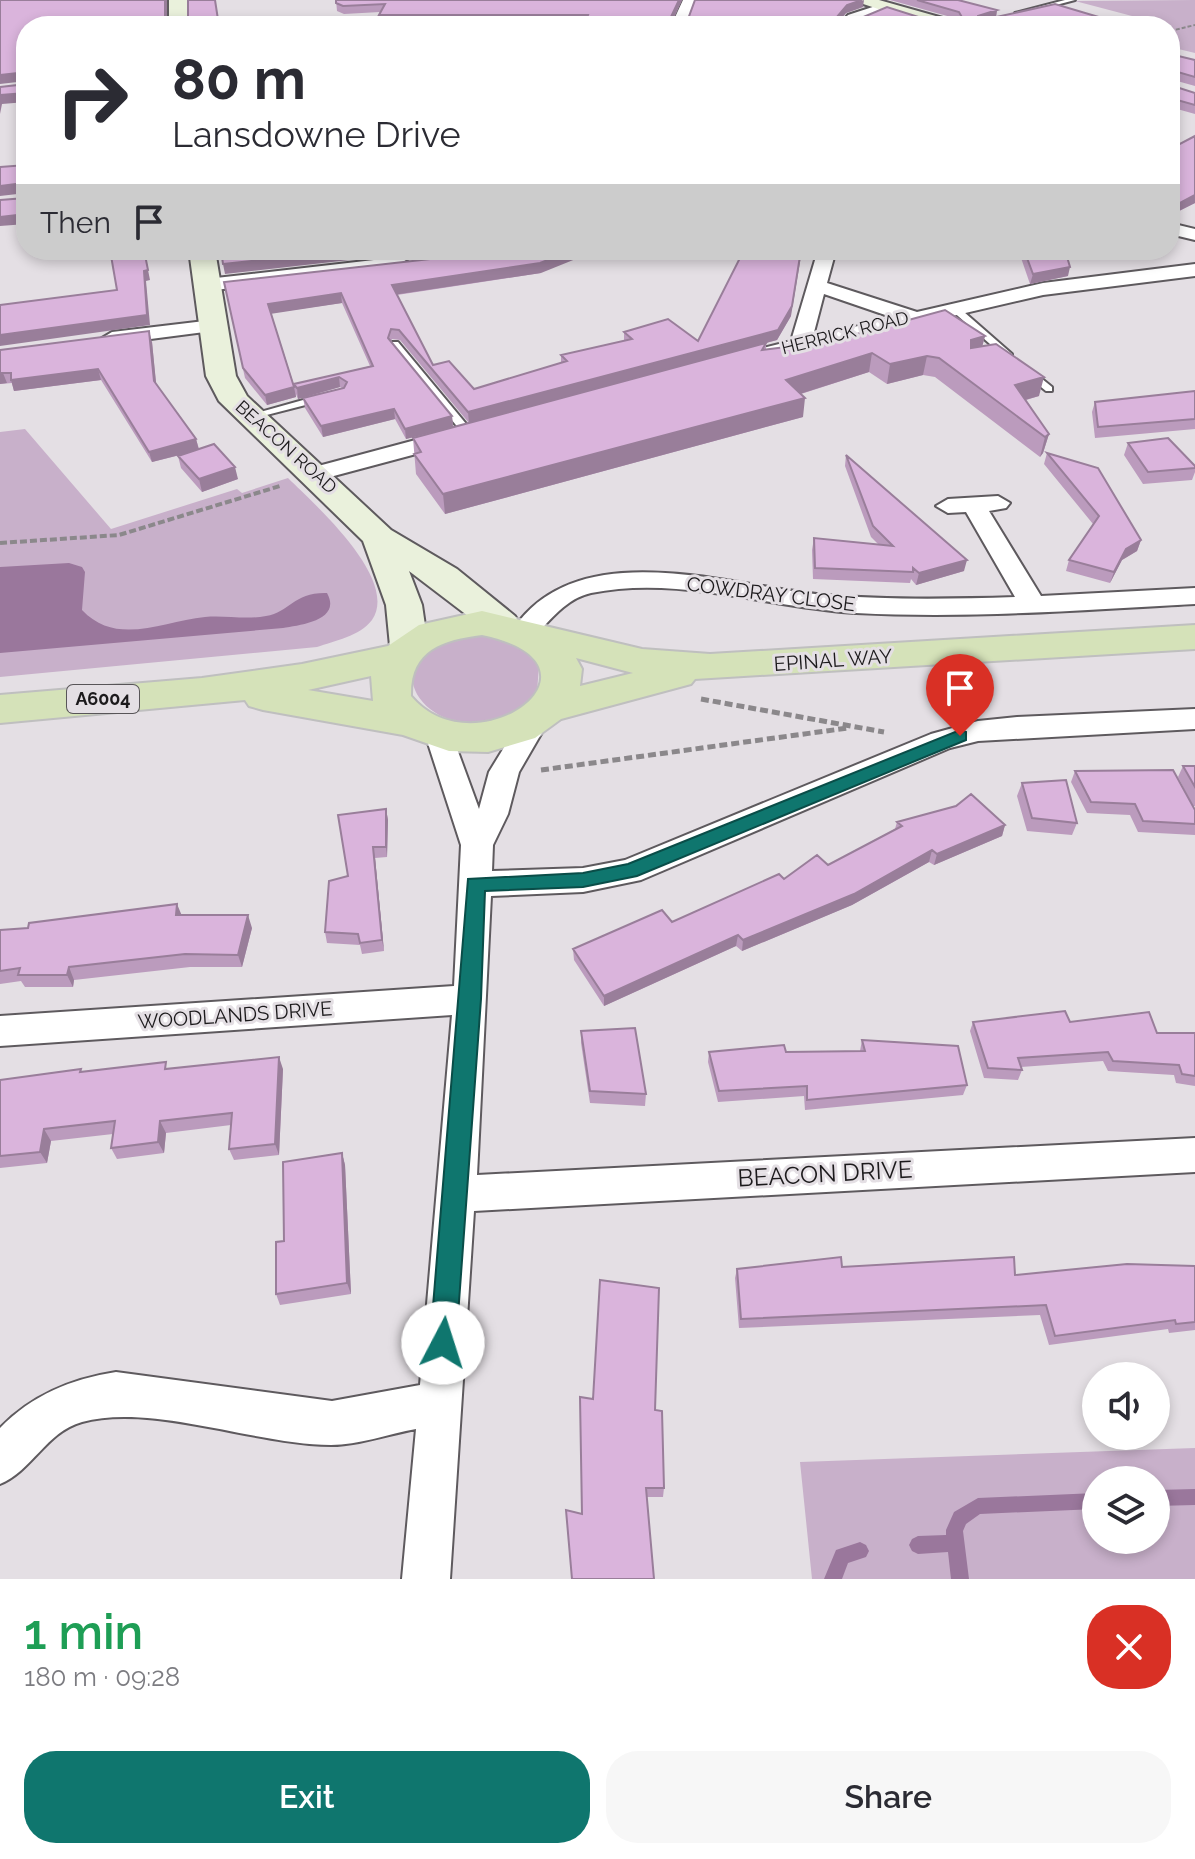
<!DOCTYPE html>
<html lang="en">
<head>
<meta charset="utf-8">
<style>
	body { margin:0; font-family:Raleway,sans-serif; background:#f7f7f7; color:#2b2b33; height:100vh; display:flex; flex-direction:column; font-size:30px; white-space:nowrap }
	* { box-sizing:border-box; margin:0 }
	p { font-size:26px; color:#7c7c81 }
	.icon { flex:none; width:44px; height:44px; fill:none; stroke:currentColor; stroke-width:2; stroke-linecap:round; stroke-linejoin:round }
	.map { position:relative; height:1579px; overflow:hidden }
	.side { display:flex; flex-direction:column; background:#fff; flex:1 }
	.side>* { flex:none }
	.top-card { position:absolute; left:16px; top:16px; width:1164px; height:244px; border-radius:32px; box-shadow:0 4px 12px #0003; background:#fff; color:#2b2b33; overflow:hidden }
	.tools { position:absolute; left:1082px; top:1362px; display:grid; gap:16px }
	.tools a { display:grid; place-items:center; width:88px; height:88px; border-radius:50%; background:#fff; box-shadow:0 4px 12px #0003; font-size:40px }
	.pin { position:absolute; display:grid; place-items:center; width:68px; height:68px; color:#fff; margin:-82px -34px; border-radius:50% 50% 50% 0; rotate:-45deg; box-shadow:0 0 8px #0007 }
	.pin .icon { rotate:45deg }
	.me { position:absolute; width:88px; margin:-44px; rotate:5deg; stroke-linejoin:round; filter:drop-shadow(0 0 6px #0008) }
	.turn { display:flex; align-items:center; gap:28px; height:168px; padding:0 24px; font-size:36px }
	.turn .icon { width:104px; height:104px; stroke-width:2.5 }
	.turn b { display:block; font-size:56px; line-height:68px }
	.then { display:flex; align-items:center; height:76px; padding:0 24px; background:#0003; gap:16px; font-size:30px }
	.round { display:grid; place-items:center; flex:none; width:84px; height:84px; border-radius:32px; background:#f7f7f7 }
	.overview { display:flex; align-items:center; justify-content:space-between; height:136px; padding:0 24px }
	h1 { font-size:48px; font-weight:600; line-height:60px; color:#1e9e55 }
	.action { display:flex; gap:16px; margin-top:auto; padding:16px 24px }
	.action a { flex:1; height:92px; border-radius:32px; background:#0f766e; color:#fff; font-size:32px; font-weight:600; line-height:92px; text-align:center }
	.action a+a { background:#f7f7f7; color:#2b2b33 }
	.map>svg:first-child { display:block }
	.green { fill:#c8b0ca; fill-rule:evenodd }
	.water { fill:#9a779c }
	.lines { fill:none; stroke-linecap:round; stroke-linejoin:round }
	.stream { fill:#9a779c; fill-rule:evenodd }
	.lane-casing { stroke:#5e5a5e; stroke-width:4 }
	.street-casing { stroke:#5e5a5e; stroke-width:4 }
	.secondary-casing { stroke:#5e5a5e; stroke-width:4 }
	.primary-casing { stroke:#bfbfbf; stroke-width:4 }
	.path-far2 { stroke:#8b888b; stroke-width:2; stroke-dasharray:4 2; stroke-linecap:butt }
	.path-far1 { stroke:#8b888b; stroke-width:4; stroke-dasharray:7 3; stroke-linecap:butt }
	.path { stroke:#8b888b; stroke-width:5; stroke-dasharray:8 4; stroke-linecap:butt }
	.lane { fill:#fff; fill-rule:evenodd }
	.street { fill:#fff; fill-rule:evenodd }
	.secondary { fill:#eaf1dc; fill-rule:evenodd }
	.primary { fill:#d5e2b9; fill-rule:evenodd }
	.wall { fill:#bb9bbd; fill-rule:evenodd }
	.shaded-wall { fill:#997e9a }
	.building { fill:#dab4dc; stroke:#997e9a; stroke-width:2 }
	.route { fill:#0f766e; stroke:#0a4d48; stroke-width:2 }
	.labels { text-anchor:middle; stroke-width:6; stroke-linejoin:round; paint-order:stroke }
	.far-street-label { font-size:18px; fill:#1c1a1c; stroke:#e4dfe4 }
	.shield { fill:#e4dfe4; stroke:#585558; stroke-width:2 }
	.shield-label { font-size:18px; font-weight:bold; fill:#1c1a1c }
	.street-label { font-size:20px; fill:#1c1a1c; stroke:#e4dfe4 }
	.near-street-label { font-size:24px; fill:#1c1a1c; stroke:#e4dfe4 }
</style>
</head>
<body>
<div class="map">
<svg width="1195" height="1579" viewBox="0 0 1195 1579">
	<rect width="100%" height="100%" fill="#e4dfe4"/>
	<path class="green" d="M1195,0V53L1170,47V26L1075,1Z
		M25,429L111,529L237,489L242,493L288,478C313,503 400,579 372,620C360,636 334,641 317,647L0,677V432Z
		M482,636L517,644L539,666L537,692C454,783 335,648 482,636Z
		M1195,1448V1579H812L800,1462ZM1096,1480H1156V1540H1096Z"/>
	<path class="water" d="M69,563L82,567L85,572L82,610C117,647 163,621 205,617C225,615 245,620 266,616C290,612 294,592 327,593C342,620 301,625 283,628L0,653V567Z"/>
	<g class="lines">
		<path class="stream" d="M1195,1489V1505L1156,1506V1490Z
			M1096,1493V1509L980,1514L966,1524L963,1531L969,1579H951L948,1552L918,1554L912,1551L909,1545L912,1539L918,1536L946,1535V1530L954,1512L978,1498Z
			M860,1542L866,1545L869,1551L866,1557L848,1563L842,1579H824L836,1550Z"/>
		<defs>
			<path id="lane" d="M1065,0H1075L1018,15L1015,13Z
				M950,305H956L1012,354V358H1006L950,309Z
				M392,342H398L472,431V435H464L392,346Z
				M1025,370H1031L1052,387V391H1046L1025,374Z
				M321,395L325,396V400L251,419L246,416Z"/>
			<path id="street" d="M683,0H695L685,26H671Z
				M885,3L890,4V10L852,26H838L848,15Z
				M1170,223L1195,229V240L1170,234Z
				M818,250H836L827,283L917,312L1043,283L1195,264V276L1043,295L746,364L739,362L736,358L739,354L791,341ZM824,294L894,318L813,336Z
				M400,257L409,263L407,267L207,291L198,285L207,279Z
				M213,320L220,322L223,326L220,330L112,344L102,338L112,332Z
				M453,430L461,432L464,437L461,442L315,481L303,474L307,469Z
				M998,496L1010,503L1006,508L989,511L1041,596L1195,588V604C1082,610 969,619 856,613C768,608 679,575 591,593C567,598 550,620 534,637H516L512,631C577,531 731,587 826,595C889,600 952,599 1015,597L966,512L948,513L936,506L948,499Z
				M1195,709V729L978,741L950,748L641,880L583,892L491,896L477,1175L1195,1138V1172L474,1211L450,1579H402L416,1429C389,1434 358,1445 331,1445C257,1445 152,1403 82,1422C46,1432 32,1471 0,1484V1428C32,1395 71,1379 116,1372L332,1401L420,1385L452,1015L0,1046V1016L454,986L461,845L425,734L429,727L439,724L449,727L479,809L489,772L524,715L534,712L544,715L548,722L519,772L508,814L493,845L492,871L583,868L625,860L931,734L978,721L1017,717Z"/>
			<path id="secondary" d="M169,0H187V26H169Z
				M851,0H879L957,22L959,26H930Z
				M189,250H215L236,376L247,396L391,530L457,569L515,616L520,624L515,632L502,636L489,632L409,571L422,605L428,646L422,655L409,658L396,655L390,646L386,605L363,541L219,401L206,376Z"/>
			<path id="primary" d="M482,611L642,649L710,654L1195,625V649L695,679L691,684L561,719L535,738L488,752L449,751L403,735L263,710L249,706L245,700L0,723V695L202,678L302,664L388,646L419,625ZM482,635C623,665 476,773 411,696C410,650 442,640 482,635ZM576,658L633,673L580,686L582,669ZM371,676L373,701L308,690Z"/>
		</defs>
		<use href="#lane" class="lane-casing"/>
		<use href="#street" class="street-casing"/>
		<use href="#secondary" class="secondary-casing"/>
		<use href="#primary" class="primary-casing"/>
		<path class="path-far2" d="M1170,31L1195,25"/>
		<path class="path-far1" d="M0,543L119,535L280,486"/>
		<path class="path" d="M701,699L884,732
			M541,770L848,728"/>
		<use href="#lane" class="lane"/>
		<use href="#street" class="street"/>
		<use href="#secondary" class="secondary"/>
		<use href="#primary" class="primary"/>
	</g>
	<path class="wall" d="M336,0H682L673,20L863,7L846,13L841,19L854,21H931L958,19L890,0H958L997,10L996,17L1129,26L585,22L379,23V15L380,12L344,14L337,11Z
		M1170,54L1195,60V86L1170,79Z
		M1170,85L1195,93V114L1170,107Z
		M1170,149L1195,203L1177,212L1170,210Z
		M1003,250H1065L1068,276L1030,284L1019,252Z
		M457,256L541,273L397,295L433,365L474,389L561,363V355L624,341V332L698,341L791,316L777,340L469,423L400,340L392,339L391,342L452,416L453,427L406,439L395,419L323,437L305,408L303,398L342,388L340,387L298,399L296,394V397L267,405L245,378L224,282ZM342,303L370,366L294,385L271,313Z
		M985,336L982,346L1039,396L1026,400L1049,434L1043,453L1040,457L935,377L923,375L887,384L869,372L801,394L803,417L445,514L416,474L413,438L766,343V350L846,339V337Z
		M152,342L156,384L196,439L199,449L238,479L202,492L181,468L178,456L180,455L152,462L101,380L14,391L12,383L0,384V350Z
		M1195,391V429L1095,438L1092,412L1095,402Z
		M1128,443L1195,466V472L1192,480L1143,484L1124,455Z
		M1047,453L1141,540L1137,551L1122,560L1110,583L1066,571L1069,560L1093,524L1044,464Z
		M846,455L964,571L916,585L911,579L910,583L813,579L812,550L814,538L879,545L871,537L845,466Z
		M1183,766H1195V806H1193L1178,777Z
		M1075,771L1195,810V835L1138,832L1130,815L1087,813L1071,782Z
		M1022,783L1077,823L1072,835L1027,831L1017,796Z
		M386,809L388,820L387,857L375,858L384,951L362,954L360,945L327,943L325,932L348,876Z
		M897,822L1005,825L1002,836L934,865L929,862L852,905L742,951L736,946L604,1006L574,960L573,949L672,922L828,865L895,829Z
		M181,915L252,928L242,967H190L74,980L73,987H25L21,981L0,984V930Z
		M973,1022H1070L1157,1033H1195V1086L1176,1083L1174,1075L1108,1071L1103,1061L1021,1067L1022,1070L1018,1080L984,1078L970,1031Z
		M581,1031L646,1094L645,1106L590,1103L581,1043Z
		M862,1040L967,1085L963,1095L805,1110L804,1096L718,1102L708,1062L709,1052L860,1051Z
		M169,1069H283L279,1155L234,1160L229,1149L231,1125L166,1133L164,1153L117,1159L111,1148L113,1134L51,1141L47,1163L0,1168V1080L82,1072Z
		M342,1153L345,1165L351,1294L280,1305L276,1294L284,1241Z
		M1195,1266V1330L1169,1333L1168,1329L1049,1345L1040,1315L739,1328L735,1278L737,1269L842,1267L1015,1275Z
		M655,1410L664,1488L663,1497H646L582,1514Z"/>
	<path class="shaded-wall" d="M165,0H167V26L165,20Z
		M679,0H682L670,26L669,21Z
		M864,0L863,7L846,13L835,26L836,18L847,5Z
		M997,10L996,17L976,23L978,16Z
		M26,72V81L0,84V75Z
		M26,93V102L2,104L0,114V95Z
		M25,183L26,193L0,196V186Z
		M1195,195V203L1177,212L1180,203Z
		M26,214V224L0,226V217Z
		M144,250L150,280L146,281L150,325L0,346V335L147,315L144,271Z
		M353,250H438L225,274L223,264Z
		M574,250H598L541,273L393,295L392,285Z
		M802,250L791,316L777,340L469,423L468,412L778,330Z
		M1070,267L1068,276L1030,284L1033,274Z
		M341,293L342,303L270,314L268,304Z
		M149,331L152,342L157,392L154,381Z
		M985,336L980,355L967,359L971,340Z
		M872,353L869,372L784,399L786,380Z
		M927,356L923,375L887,384L890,364Z
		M98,369L101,380L14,391L11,380Z
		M0,373H3L7,383L0,384Z
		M339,377L340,387L298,399L297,388Z
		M1044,377L1039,396L1011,404L1015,385Z
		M294,387L296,397L267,405L265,395Z
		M805,398L803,417L445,514L443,494Z
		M394,409L395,419L323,437L321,426Z
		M452,416L453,427L406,439L405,429Z
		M1049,434L1043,453L1040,457L1045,437Z
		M196,439L199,450L152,462L149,452Z
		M235,467L238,479L202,492L199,479Z
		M1141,540L1137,551L1122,560L1110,583L1114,572L1126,549Z
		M967,560L964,571L916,585L919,573Z
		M386,809L388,820L387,857L386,847Z
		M1005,825L1002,836L934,865L937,854Z
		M373,847L375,858L384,951L382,940Z
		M932,850L929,862L852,905L742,951L743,940Z
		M177,904L182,916L176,915Z
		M248,915L252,928L242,967L238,955Z
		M738,935L736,946L604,1006V996Z
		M69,967L74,980L73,987L67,975Z
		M279,1057L283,1069L279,1155L275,1144Z
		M160,1121L166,1133L164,1153L158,1142Z
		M44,1129L51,1141L47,1163L40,1152Z
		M342,1153L345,1165L351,1294L347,1283Z"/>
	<path class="building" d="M0,0H165V20H188V0H215L219,26H26V93L0,95V87L26,84V72L0,75Z
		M336,0H679L669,21L688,19L695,0H862L847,5L836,18L854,21L887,7L931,21L963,19L959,12L917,0H958L997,10L978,16V21L1055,4L1129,26H584L588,15H379L385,4L343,6L336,3Z
		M1170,54L1195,60V77L1171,70L1170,77Z
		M1170,85L1195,93V105L1170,98Z
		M1195,136V195L1180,203L1170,200V149Z
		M26,165V214L0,217V200L25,198V183L0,186V167Z
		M110,250H144L148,270L144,271L147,315L0,335V305L117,290Z
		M221,250H353L223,264Z
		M487,250H574L540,263L392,285L433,365L449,361L474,389L567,361L561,355L632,339L624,332L668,319L698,341L743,252H748L749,250H801L792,306L778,330L468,412L399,330L391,329L388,338L452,416L405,429L394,409L321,426L303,398L344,388L347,382L339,377L297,388L294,384L373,366L341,293L268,304L294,387L265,395L243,368L224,282L457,256Z
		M1024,250H1065L1070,267L1033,274Z
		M945,310L985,336L971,340V348L996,344L1044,377L1015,385L1049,434L1045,437L939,358L927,356L890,364L872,353L786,380L805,398L443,494L414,454L421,452L413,438L766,343L762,350L849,339L846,337Z
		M149,331L154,381L196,439L149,452L98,369L11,380V373H0V350Z
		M1195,391V419L1098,427L1095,402Z
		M1168,438L1195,466V468L1148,472L1128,443Z
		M214,444L235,467L199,479L178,456Z
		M1047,453L1098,468L1141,540L1126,549L1114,572L1069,560L1099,516Z
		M846,455L967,560L919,573L913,568V572L815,568L814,538L893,546L873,526Z
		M1183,766H1195V787Z
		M1173,770L1195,810V824L1143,821L1135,804L1091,802L1075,771Z
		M1066,780L1077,823L1032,818L1022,783Z
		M971,794L1005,825L937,854L932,850L854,894L743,940L738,935L604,996L573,949L662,910L672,922L779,874L784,879L817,855L828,865L902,826L897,822L956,806Z
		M386,809V847H373L382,940L360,943L358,934L325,932L329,881L348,876L338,815Z
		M177,904L176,915H248L238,955L185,954L69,967L67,975H18L20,968L0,971V930L28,928L29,923Z
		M1065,1011L1070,1022L1149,1012L1157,1033H1195V1076L1182,1074L1179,1065L1113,1061L1108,1052L1018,1058L1022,1070L988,1068L973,1022Z
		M635,1028L646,1094L590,1091L581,1031Z
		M862,1040L958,1046L967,1085L807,1100V1086L719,1091L709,1052L784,1045L786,1052L865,1051Z
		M279,1057L275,1144L229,1149L232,1113L160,1121L158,1142L111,1148L115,1121L44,1129L40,1152L0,1156V1080L81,1069L80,1072L166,1062L165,1069Z
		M342,1153L347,1283L276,1294V1242L284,1241L283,1162Z
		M841,1257L842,1267L1014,1257L1015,1275L1127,1264L1195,1266V1322L1176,1324L1175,1320L1055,1336L1046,1305L741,1319L737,1269Z
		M600,1280L659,1288L655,1410L662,1411L664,1488H646L654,1579H572L566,1510L582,1514L580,1397L593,1399Z"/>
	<path class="route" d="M960,730L966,732V740L637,876L583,887L485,891L481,999L456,1343L452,1352L443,1356L434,1352L430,1343L468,879L583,873L628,864Z"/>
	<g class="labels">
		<g class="far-street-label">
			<text transform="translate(845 333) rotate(-14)" y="6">HERRICK ROAD</text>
			<text transform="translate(286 447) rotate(42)" y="6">BEACON ROAD</text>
		</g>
		<rect class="shield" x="67" y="685" width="72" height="28" rx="6"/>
		<g class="shield-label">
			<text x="103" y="705">A6004</text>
		</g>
		<g class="street-label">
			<text transform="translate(771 594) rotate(7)" y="7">COWDRAY CLOSE</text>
			<text transform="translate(833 660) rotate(-4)" y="7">EPINAL WAY</text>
			<text transform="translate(235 1015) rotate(-4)" y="7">WOODLANDS DRIVE</text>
		</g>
		<g class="near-street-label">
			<text transform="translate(825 1174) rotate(-3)" y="8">BEACON DRIVE</text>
		</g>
	</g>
</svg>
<div class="tools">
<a><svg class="icon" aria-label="sound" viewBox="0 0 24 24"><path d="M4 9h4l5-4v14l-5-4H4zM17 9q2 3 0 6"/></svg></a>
<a><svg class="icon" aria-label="layers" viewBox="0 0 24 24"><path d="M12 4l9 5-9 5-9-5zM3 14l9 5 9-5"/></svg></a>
</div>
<div class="pin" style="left:960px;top:736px;background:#d93025"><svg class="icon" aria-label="arrive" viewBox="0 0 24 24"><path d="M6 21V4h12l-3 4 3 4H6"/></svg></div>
<svg class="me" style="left:443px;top:1343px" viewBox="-20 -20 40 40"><circle r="19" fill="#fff"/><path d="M0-13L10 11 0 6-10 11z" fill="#0f766e"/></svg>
<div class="top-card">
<div class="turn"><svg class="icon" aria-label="right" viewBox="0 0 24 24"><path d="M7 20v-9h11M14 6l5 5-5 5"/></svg><div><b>80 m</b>Lansdowne Drive</div></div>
<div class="then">Then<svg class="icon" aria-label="arrive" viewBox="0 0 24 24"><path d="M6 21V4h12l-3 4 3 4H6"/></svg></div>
</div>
</div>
<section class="side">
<div class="overview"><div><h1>1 min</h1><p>180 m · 09:28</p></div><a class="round" style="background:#d93025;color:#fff"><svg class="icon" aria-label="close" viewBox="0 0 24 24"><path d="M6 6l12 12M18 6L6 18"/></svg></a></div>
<div class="action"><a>Exit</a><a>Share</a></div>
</section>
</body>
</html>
